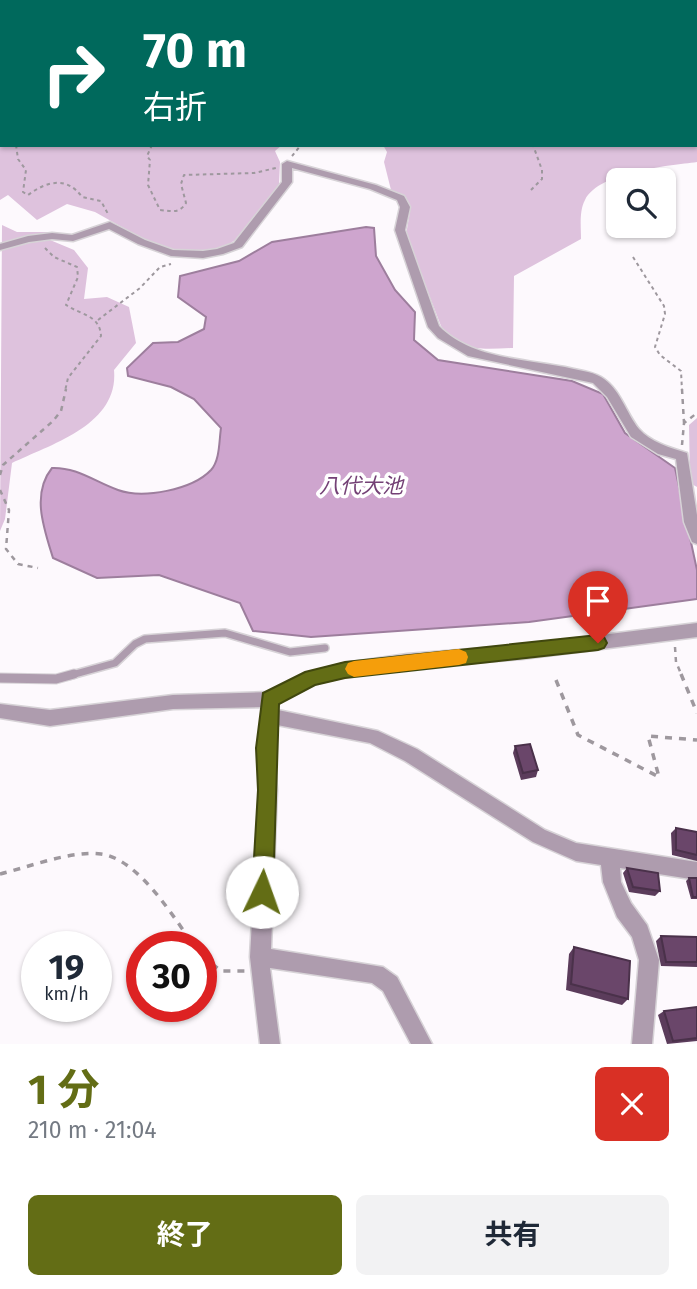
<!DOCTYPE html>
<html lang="ja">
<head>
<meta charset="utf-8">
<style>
	body { margin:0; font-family:"Fira Sans","Noto Sans JP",sans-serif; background:#f2f2f3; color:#1f2937; height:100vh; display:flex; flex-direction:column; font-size:26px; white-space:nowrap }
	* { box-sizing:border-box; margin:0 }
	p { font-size:23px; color:#747a83 }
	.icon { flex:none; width:38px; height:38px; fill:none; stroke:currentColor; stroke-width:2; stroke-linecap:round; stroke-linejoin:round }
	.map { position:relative; height:1044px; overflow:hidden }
	.side { display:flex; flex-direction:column; background:#fff; flex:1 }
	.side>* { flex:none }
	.top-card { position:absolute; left:0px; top:0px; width:698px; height:147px; box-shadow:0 2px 5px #0004; background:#00695c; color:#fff; overflow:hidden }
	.buttons { position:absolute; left:606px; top:168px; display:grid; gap:14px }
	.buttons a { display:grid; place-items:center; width:70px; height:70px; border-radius:10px; background:#fff; box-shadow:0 2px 5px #0004; font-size:35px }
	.speed { position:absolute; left:21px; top:931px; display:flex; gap:14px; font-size:35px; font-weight:700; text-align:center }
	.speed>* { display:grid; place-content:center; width:91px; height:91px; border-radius:50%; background:#fff; box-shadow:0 2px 5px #0004; line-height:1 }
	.speed small { font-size:18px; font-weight:400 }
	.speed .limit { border:10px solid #d22; background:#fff; color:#111 }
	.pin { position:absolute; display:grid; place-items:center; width:60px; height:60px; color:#fff; margin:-72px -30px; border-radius:50% 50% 50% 0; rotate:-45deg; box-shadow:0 0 7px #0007 }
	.pin .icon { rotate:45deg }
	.me { position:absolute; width:77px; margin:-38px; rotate:3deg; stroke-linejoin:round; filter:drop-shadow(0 0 5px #0008) }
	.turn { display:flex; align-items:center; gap:24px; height:147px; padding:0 28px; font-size:32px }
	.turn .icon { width:91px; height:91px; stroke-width:2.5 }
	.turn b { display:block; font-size:49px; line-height:60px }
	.round { display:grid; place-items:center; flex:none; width:74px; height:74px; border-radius:10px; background:#f2f2f3 }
	.summary { display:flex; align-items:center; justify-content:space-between; height:119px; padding:0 28px }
	h1 { font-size:42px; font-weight:700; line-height:52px; color:#636d15 }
	.action { display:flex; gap:14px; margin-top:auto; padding:14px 28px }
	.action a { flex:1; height:80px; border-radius:10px; background:#636d15; color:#fff; font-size:28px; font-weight:700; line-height:80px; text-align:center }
	.action a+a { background:#f2f2f3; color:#1f2937 }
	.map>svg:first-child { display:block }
	.green { fill:#dec2dd }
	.water { fill:#cea5ce; stroke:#9d7e9d; stroke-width:2 }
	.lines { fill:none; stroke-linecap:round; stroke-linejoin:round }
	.service-far1-casing { stroke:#d7d3d7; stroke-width:10 }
	.service-casing { stroke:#d7d3d7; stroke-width:11 }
	.minor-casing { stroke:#d7d3d7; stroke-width:3 }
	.path-far2 { stroke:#9e989e; stroke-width:2; stroke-dasharray:3.5 3.5; stroke-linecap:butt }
	.path-far1 { stroke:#9e989e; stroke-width:2.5; stroke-dasharray:5 5; stroke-linecap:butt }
	.path { stroke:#9e989e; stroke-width:3.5; stroke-dasharray:7 7; stroke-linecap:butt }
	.service-far1 { stroke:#ae9cae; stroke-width:7 }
	.service { stroke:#ae9cae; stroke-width:9 }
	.minor { fill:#ae9cae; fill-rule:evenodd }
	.wall { fill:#5b3c5b }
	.building { fill:#6a466a; stroke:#4a314a; stroke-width:2 }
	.route { fill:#636d15; stroke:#40470e; stroke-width:2 }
	.slow { fill:#f59e0b }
	.labels { text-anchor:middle; stroke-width:7; stroke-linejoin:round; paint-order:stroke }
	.water-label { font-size:21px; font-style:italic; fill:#744176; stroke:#fff }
</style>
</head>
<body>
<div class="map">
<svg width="697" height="1044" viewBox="0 0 697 1044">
	<rect width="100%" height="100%" fill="#fdf9fd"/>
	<path class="green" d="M0,0H697V162C668,166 600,171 585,200C579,211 581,227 581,239L514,276L513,348C484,349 457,353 441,326L406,235L410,211L406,199L391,190L384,162L387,152L383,145H696V2H2V145H282L275,151L280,162L279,185L235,240L225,247L198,251L159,248L95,212L67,204L37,220L8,195L0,200Z
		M2,225L17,232H49L50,240L74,250L88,268L84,299L107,297L129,307L136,343L114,370C119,425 51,444 12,463L5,519L0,531Z
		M697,418V487L690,483L689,425Z"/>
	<path class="water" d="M366,227L374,228L376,256L395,290L415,312L414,340L438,360L572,381L603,394L625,433L675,468L697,570V599L529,622L311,637L253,631L240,603L159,575L97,578L53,558C44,529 31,494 52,468C77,467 95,482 118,490C143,499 192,490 211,470C220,460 219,441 221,428L194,399L171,387L128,376L127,368L153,343L178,342L204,329L206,317L178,297L180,276L239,261L272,242Z"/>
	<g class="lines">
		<defs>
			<path id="service-far1" d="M68,676L115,663L135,644L145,639L225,633L290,652L325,648"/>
			<path id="service" d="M0,678L56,679L74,674"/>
			<path id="minor" d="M287,161L376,185L404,196L410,207L405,230L439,326C470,358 523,359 565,367C576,370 591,371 601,377C620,388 626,413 639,429C650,442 671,448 687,453L697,515V544L692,542L684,522L676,459L658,454L631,437L607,397L593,383L468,356L438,338L428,327L395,230L400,207L397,200L370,189L292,168V182L242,247L223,254L203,258L171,256L138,244L109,229L73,241L52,239L29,242L0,250V244L28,236L52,233L72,235L110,222L145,240L173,250L203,251L217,249L234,243L282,182V164Z
				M697,623V637L522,659L407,668L345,677L315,684L276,704L278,710L378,731L417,749L545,830L576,843L697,862V880L620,868L621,882L631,903L647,925L659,960L652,1044H632L639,960L632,937L617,917L603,882L601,865L576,861L533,842L405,761L370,743L277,725L274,749L277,790L271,949L383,967L397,977L432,1044H411L383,991L372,983L270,968L280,1044H260L250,957L259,790L258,749L262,707L173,709L50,726L0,718V704L50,710L173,695L268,692L306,673L345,663L407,654L522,645Z"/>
		</defs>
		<use href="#service-far1" class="service-far1-casing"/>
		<use href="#service" class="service-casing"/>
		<use href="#minor" class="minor-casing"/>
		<path class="path-far2" d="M174,0L179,2
			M613,0L616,2
			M16,145L18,159L26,170L23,192L28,195C47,181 67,176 82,197L101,201L108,214
			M152,145L147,156L150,160L148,185L160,210C172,211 179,214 186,203L181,184L184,175L254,173L276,168
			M292,156L301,145
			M531,190L542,179V170L533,145
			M45,248L54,257L77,267L78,277L66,305C81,315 100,315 101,336L68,378L65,391
			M633,257L664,306L665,314L655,347L660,355L681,371L682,391
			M98,320L140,288L160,267L171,264"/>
		<path class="path-far1" d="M682,389L684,423
			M682,445L684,423L697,413
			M0,475L3,465L53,421L61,411L66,389
			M0,490L9,510L6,549L18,564L38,568
			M675,647L676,662L682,676"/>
		<path class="path" d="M681,674L697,713
			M556,680L578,735L659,777L648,736L697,740
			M0,874C29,867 72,850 101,854C139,859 174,918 195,947
			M201,955L221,971H246"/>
		<use href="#service-far1" class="service-far1"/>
		<use href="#service" class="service"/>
		<use href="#minor" class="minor"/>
	</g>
	<path class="wall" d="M515,746L538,770L536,777L521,780L513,753Z
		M676,828L697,832V861L672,855L671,833Z
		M627,868L660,891L655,896L629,892L623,873Z
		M689,878H697V899H691L686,881Z
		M661,936L697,937V967L661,966L656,941Z
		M574,947L628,999L622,1005L566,990L569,954Z
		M697,1007V1041L667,1044L658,1015L664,1011Z"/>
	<path class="building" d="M530,744L538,770L523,773L515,746Z
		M676,828L697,832V855L676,850Z
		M627,868L658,873L660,891L633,887Z
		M689,878H697V897H693Z
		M661,936L697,937V962H666Z
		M574,947L630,961L628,999L571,984Z
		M697,1007V1038L673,1041L664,1011Z"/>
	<path class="route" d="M598,635L604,637L607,643L604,648L598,650L345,678L315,685L279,704L273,892L270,900L262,903L255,900L252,892L258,790L256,748L263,693L305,672L345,662Z"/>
	<path class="slow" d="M459,649L466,652L468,657L466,663L459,665L354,677L348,674L345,669L348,663L354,661Z"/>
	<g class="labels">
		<g class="water-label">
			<text x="361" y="493">八代大池</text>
		</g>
	</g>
</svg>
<div class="buttons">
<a><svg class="icon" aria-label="search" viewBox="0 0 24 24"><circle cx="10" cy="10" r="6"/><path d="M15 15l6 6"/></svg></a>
</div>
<div class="speed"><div>19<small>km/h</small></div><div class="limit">30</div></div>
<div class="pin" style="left:598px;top:643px;background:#d93025"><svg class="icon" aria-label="arrive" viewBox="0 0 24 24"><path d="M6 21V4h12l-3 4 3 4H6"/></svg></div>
<svg class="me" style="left:262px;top:892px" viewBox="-20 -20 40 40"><circle r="19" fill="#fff"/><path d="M0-13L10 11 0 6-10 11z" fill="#636d15"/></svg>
<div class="top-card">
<div class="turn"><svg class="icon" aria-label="right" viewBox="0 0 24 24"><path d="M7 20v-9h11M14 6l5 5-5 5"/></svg><div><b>70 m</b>右折</div></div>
</div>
</div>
<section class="side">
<div class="summary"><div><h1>1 分</h1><p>210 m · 21:04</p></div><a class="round" style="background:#d93025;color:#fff"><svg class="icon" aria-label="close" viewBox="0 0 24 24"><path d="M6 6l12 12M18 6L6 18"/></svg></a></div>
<div class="action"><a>終了</a><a>共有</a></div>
</section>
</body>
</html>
